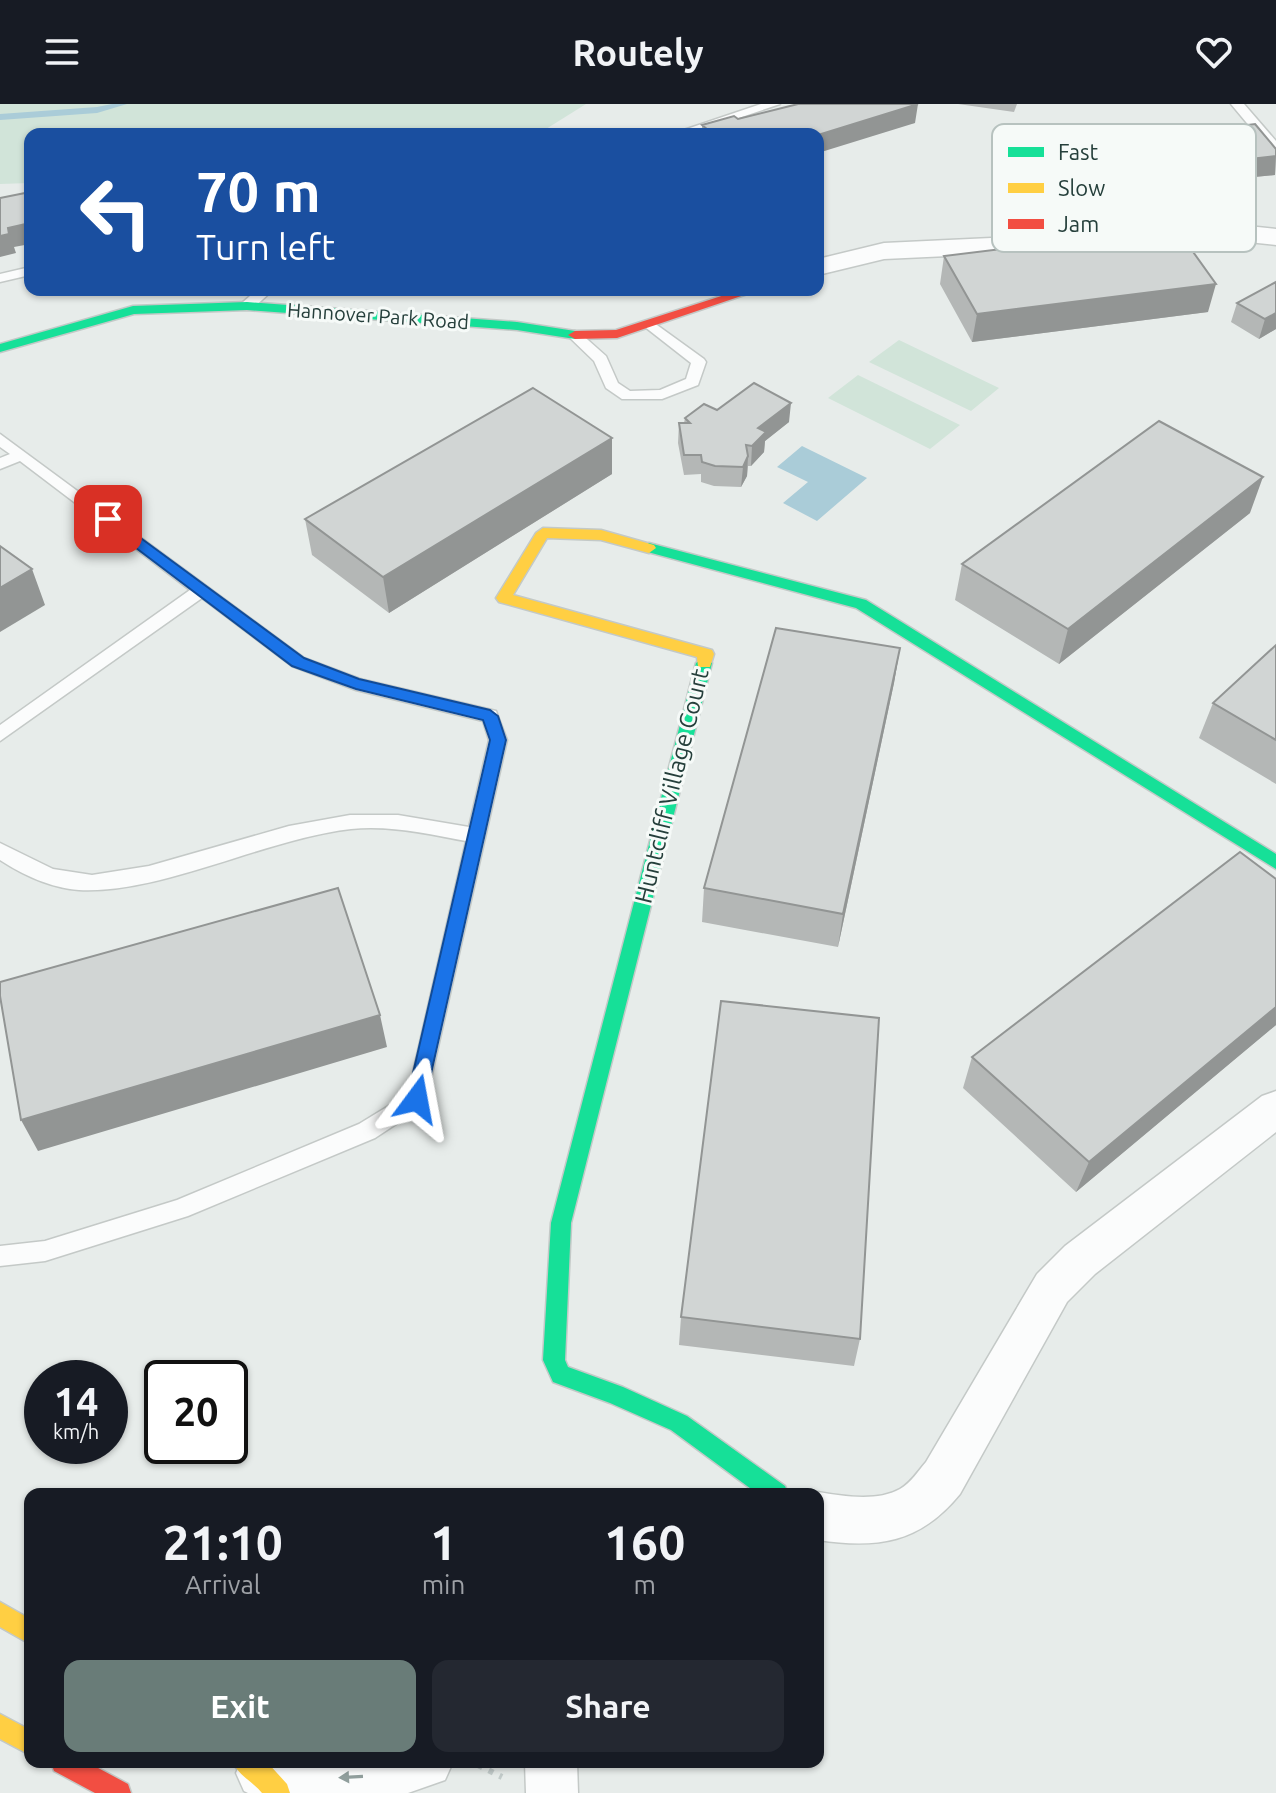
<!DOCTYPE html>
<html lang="en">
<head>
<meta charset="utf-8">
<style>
	body { margin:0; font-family:Ubuntu,sans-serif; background:#242831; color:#f1f3f6; height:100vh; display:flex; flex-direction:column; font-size:30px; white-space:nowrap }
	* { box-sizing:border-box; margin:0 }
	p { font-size:26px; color:#9ea1a6 }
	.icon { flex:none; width:44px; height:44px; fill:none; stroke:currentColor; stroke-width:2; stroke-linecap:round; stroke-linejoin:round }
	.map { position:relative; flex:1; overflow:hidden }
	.drawer { position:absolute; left:24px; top:1384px; width:800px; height:280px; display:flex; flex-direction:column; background:#171b24; border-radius:16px; box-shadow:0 2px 6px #0004 }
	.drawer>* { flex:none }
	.hud { position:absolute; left:24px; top:24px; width:800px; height:168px; border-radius:16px; box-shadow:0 2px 6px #0004; background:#1a4fa0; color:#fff; overflow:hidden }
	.speed { position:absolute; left:24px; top:1256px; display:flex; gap:16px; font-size:40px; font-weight:700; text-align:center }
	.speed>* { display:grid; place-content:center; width:104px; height:104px; border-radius:50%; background:#171b24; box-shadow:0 2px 6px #0004; line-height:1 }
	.speed small { font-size:20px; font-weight:400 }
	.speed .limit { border:4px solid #111; border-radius:12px; background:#fff; color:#111 }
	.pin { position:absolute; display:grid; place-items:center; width:68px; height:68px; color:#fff; margin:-34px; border-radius:16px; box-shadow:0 4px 12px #0006 }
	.me { position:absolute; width:88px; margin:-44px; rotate:13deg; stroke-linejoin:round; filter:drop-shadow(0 0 6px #0008) }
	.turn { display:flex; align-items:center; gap:28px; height:168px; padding:0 40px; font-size:36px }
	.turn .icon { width:104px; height:104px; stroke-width:2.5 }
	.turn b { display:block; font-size:56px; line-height:68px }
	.eta { display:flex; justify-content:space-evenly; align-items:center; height:136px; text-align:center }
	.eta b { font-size:48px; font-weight:600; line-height:56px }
	.primary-button { display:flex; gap:16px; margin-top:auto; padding:16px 40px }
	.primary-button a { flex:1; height:92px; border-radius:16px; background:#697c78; color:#fff; font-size:32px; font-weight:600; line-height:92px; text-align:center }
	.primary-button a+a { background:#242831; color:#f1f3f6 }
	header { display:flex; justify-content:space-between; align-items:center; height:104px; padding:0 40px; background:#171b24; font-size:36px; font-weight:600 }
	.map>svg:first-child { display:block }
	.green { fill:#d1e4d9 }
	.water { fill:#aaccd8 }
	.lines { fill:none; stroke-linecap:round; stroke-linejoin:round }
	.stream { fill:#aaccd8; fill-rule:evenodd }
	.lane-casing { stroke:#c4c9c7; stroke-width:3 }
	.street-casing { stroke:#c4c9c7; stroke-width:3 }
	.fast-casing { stroke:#c3c9c7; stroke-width:3 }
	.slow-casing { stroke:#c3c9c7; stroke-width:3 }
	.jam-casing { stroke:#c3c9c7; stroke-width:3 }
	.path { stroke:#c2cbca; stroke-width:6; stroke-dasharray:5 7; stroke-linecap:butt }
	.lane { fill:#fbfcfc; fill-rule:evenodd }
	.street { fill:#fbfcfc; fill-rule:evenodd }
	.fast { fill:#16e098; fill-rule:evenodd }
	.slow { fill:#ffcf43; fill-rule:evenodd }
	.jam { fill:#f24e42; fill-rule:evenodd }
	.wall { fill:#b4b7b6 }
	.shaded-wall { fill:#929594 }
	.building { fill:#d1d5d4; stroke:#929594; stroke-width:2 }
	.oneway { fill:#909e9c }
	.route { fill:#1a73e8; stroke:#114b97; stroke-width:2 }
	.labels { text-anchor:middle; stroke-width:6; stroke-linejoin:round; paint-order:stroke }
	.far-street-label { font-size:20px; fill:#253f3b; stroke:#f6faf8 }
	.street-label { font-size:24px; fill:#253f3b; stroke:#f6faf8 }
	.key { fill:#f6faf8; stroke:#b7c2bf; stroke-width:2 }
	.key-label { font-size:22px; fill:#253f3b }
</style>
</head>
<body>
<header><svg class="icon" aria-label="menu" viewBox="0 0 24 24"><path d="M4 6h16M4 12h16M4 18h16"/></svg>Routely<svg class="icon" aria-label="heart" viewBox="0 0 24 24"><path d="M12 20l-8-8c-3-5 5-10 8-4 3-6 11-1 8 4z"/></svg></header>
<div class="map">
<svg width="1276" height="1689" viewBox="0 0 1276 1689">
	<rect width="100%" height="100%" fill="#e7ecea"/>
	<path class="green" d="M0,0H586L538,30H30V79L0,80Z
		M899,236L999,284L971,307L869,258Z
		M858,271L960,321L930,345L828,294Z"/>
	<path class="water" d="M802,342L867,374L817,417L783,399L808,378L777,363Z"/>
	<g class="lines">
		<path class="stream" d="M112,0H127L97,9L0,16V10L97,3Z"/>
		<defs>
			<path id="lane" d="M761,0H780L691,30H672Z
				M1231,0H1244L1276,37V49L1271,48Z
				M30,163V171L0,178V170Z
				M257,186H273L252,205H242V199Z
				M650,216L704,255L706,258L698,281L662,295H622L606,284L594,257L567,231L574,227L579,228L606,252L618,279L630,287L660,286L686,275L691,259L645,223L643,220Z
				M0,330L304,554L360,575L496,607L507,636L425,1001L375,1034L188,1112L45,1157L0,1162V1142L45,1137L177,1096L359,1020L408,990L466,737C428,730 390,721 351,725C264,735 162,790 79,786C51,784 23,771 0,756V739L53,765L92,771L149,762L289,722L350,711H398L469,723L489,636L483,617L356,586L292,562L202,494L0,637V621L190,486L20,357L0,365V354L10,350L0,343Z"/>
			<path id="street" d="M1248,122L1276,125V141L1248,138L884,155L818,171V155L884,139Z
				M1276,987V1028L1095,1170L1067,1198L960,1390C920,1439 878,1445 818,1436V1390H814L818,1388C843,1392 877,1398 900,1385C911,1379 918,1367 926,1358L1037,1170L1065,1142L1262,992Z
				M241,1658H453L445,1676L408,1689H248L244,1687L236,1669Z
				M525,1658H577L578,1689H526Z"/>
			<path id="fast" d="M247,198L517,218L575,227L582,231L575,235L517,226L247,206L134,210L0,248V240L133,202Z
				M649,439L866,496L1276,750V765L856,504L644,447L642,444Z
				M704,554L712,559L571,1119L565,1256L568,1263L623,1283L687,1312L785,1382L788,1390H758L671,1326L610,1299L553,1278L543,1256L551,1119L696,559Z"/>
			<path id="slow" d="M543,424L601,426L654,441L656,444L649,449L601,436L547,434L513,491L712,546L714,550L710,563H698L697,553L499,498L496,494L536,429Z
				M0,1498L30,1515V1540L0,1523Z
				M0,1610L30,1626V1651L0,1635Z
				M233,1658H267L287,1680L290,1689H262C253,1678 238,1671 233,1658Z"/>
			<path id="jam" d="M740,186H759L617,234L575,235L568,231L575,227L616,226Z
				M51,1658H87L128,1680L131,1689H95L54,1667Z"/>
		</defs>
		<use href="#lane" class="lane-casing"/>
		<use href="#street" class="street-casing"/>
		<use href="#fast" class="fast-casing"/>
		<use href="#slow" class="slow-casing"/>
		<use href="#jam" class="jam-casing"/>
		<path class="path" d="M478,1661L502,1673"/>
		<use href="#lane" class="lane"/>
		<use href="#street" class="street"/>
		<use href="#fast" class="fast"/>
		<use href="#slow" class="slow"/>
		<use href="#jam" class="jam"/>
	</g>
	<path class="wall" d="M958,0H1017L1014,8Z
		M738,15L915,19L818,30H702V21Z
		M1224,24L1276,45L1275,71L1244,74L1219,43Z
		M944,152L1208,208L972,238L940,180Z
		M1276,178V225L1259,235L1231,218L1237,199Z
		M685,314L789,318L765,337L764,348L751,362H748L747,372L741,383L714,382L701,378V370L684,371L678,339L679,319H684Z
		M612,334V370L389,509L312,451L305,415Z
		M1250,409L1059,560L955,496L962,460Z
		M1276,541V680L1199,634L1213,599Z
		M900,544L894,579L838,843L702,818L704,784Z
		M1276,775V921L1076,1088L963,984L972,953Z
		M681,1213L860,1235L854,1262L679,1241Z"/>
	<path class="shaded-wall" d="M918,0L915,19L818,49V31Z
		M1276,52L1275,71L1244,74L1250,55Z
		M30,119V140L14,143L16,149L0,153V132L8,124Z
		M1216,180L1208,208L972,238L977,210Z
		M1276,209V225L1259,235L1265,215Z
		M791,299L789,318L765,337L764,348L751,362L752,342L758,324Z
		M612,334V370L389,509L383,473Z
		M748,352L747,372L741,383L743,363Z
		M1263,373L1250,409L1059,560L1068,525Z
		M32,465L45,501L0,528V484Z
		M900,544L894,579L838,843L843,810Z
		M1276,903V921L1076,1088L1089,1058Z
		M380,911L387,943L38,1047L21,1016Z"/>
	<path class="building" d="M798,0H918L818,31L713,30L702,21L734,12L738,15Z
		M1255,20L1276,45V52L1250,55L1224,24Z
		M30,88V119L8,124L9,130L0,132V94Z
		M1176,124L1216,180L977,210L944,152Z
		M1276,178V209L1265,215L1237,199Z
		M754,279L791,299L758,324L766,328L752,342L746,341L748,352L743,363L715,362L702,358L701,351H684L679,319H690L685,314L704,300L717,306Z
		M533,284L612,334L383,473L305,415Z
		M1159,317L1263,373L1068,525L962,460Z
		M0,442L32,465L0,484Z
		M776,524L900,544L843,810L704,784Z
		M1276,541V636L1213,599Z
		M1240,748L1276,775V903L1089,1058L972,953Z
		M338,784L380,911L21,1016L0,892V878Z
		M721,897L879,914L860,1235L681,1213Z"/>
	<defs><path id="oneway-solid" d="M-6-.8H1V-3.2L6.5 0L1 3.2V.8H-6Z" transform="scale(2)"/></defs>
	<use class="oneway" href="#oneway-solid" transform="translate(351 1673) rotate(177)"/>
	<path class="route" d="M108,410L304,554L359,575L490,606L498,612L506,636L424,1001L417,1003L410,1001L407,995L490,636L483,616L356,585L292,562L103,419V412Z"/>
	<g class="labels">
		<g class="far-street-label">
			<text transform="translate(378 212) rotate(4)" y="7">Hannover Park Road</text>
		</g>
		<g class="street-label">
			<text transform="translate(672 682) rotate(-76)" y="8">Huntcliff Village Court</text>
		</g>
	</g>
	<rect x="992" y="20" width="264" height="128" rx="12" class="key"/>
	<rect x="1008" y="43" width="36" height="10" fill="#16e098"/>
	<rect x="1008" y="79" width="36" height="10" fill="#ffcf43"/>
	<rect x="1008" y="115" width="36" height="10" fill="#f24e42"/>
	<g class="key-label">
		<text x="1058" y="56">Fast</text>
		<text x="1058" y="92">Slow</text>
		<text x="1058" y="128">Jam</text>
	</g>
</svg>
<div class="speed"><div>14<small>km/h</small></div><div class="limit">20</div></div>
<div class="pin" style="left:108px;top:415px;background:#d93025"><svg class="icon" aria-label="arrive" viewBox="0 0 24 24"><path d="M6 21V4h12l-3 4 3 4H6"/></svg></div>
<svg class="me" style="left:417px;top:995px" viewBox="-20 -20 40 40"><path d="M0-17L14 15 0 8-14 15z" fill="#1a73e8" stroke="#fff" stroke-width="4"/></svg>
<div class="hud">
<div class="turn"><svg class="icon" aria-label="left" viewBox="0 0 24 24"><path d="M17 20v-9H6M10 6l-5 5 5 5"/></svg><div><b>70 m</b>Turn left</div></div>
</div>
<section class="drawer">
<div class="eta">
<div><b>21:10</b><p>Arrival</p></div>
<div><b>1</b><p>min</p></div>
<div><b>160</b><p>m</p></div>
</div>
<div class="primary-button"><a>Exit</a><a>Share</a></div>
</section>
</div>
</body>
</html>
